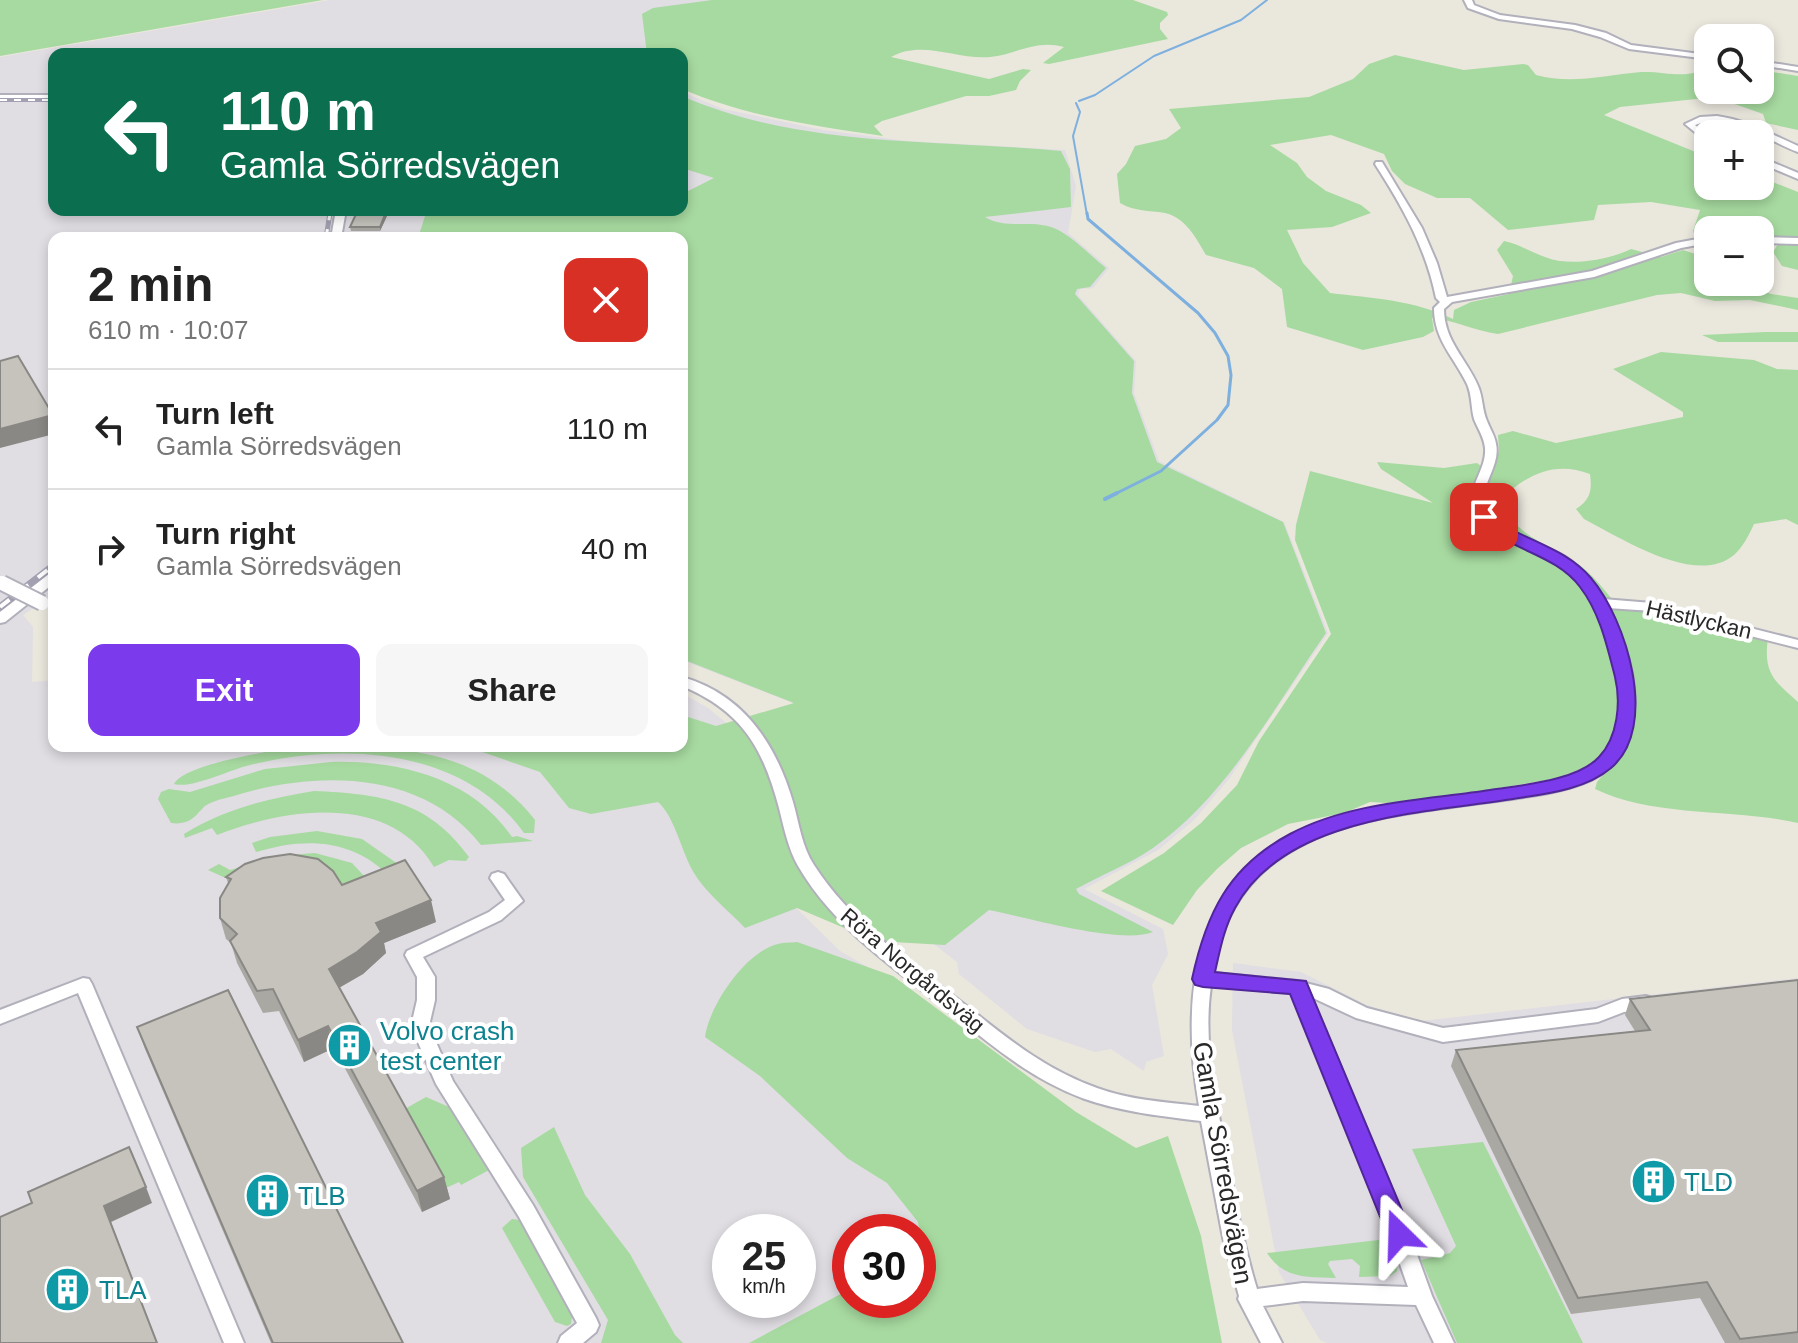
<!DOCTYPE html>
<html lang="en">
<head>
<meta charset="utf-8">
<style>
	body { margin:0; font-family:Helvetica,sans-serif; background:#f6f6f6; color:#222; height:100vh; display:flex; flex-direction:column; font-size:30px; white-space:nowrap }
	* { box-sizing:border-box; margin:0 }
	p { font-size:26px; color:#767676 }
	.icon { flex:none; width:44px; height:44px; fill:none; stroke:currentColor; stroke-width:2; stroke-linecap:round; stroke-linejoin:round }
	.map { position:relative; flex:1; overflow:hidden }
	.sheet { position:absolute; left:48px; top:232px; width:640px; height:520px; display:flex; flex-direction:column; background:#fff; border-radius:16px; box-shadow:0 4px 12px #0003 }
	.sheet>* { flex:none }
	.hud { position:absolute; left:48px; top:48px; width:640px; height:168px; border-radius:16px; box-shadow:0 4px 12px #0003; background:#0b6e4f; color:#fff; overflow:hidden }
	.tools { position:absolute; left:1694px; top:24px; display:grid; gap:16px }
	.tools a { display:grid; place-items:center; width:80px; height:80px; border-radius:16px; background:#fff; box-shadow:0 4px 12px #0003; font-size:40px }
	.speed { position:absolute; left:712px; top:1214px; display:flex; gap:16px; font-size:40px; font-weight:700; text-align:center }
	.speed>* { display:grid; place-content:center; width:104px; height:104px; border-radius:50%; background:#fff; box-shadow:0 4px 12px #0003; line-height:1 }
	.speed small { font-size:20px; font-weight:400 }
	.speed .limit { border:12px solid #d22; background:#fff; color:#111 }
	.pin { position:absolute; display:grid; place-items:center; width:68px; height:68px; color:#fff; margin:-34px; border-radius:16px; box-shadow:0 4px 12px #0006 }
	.me { position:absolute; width:88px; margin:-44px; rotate:338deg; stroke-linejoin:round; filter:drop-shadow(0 0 6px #0008) }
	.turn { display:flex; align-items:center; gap:28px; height:168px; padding:0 40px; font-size:36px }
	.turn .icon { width:104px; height:104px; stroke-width:2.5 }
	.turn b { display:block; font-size:56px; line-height:68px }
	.round { display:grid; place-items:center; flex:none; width:84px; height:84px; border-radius:16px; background:#f6f6f6 }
	.summary { display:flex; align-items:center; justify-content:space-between; height:136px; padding:0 40px }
	h1 { font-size:48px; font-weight:800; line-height:60px }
	.primary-button { display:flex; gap:16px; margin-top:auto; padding:16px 40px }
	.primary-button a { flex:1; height:92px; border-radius:16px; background:#7c3aed; color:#fff; font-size:32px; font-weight:800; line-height:92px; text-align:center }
	.primary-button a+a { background:#f6f6f6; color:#222 }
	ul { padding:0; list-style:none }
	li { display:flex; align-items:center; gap:24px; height:120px; padding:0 40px; border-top:2px solid #e0e0e0 }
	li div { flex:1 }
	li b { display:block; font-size:30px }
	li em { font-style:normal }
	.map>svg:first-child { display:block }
	.industrial { fill:#e0dde3; fill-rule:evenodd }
	.green { fill:#a7daa0 }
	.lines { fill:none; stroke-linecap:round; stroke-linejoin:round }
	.stream-far2 { stroke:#7db0df; stroke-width:2 }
	.stream-far1 { stroke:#7db0df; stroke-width:3 }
	.stream { stroke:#7db0df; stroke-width:4 }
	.minor-casing { stroke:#b1b0bb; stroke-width:4 }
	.minor { fill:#fff; fill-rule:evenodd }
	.rail-far2-casing { stroke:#a2a0b1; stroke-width:4 }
	.rail-far1-casing { stroke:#a2a0b1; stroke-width:5 }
	.rail-casing { stroke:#a2a0b1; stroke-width:7 }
	.rail-far2 { stroke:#fff; stroke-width:2; stroke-dasharray:7; stroke-linecap:butt }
	.rail-far1 { stroke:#fff; stroke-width:3; stroke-dasharray:9; stroke-linecap:butt }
	.rail { stroke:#fff; stroke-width:4; stroke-dasharray:12; stroke-linecap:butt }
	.minor-bridge-casing { stroke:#b1b0bb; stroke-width:18; stroke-linecap:butt }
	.minor-bridge { stroke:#fff; stroke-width:14 }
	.wall { fill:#a9a8a2 }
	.shaded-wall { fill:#8a8884 }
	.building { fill:#c5c3bc; stroke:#8a8884; stroke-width:2 }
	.route { fill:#7c3aed; stroke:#51269a; stroke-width:2 }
	.labels { text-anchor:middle; stroke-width:8; stroke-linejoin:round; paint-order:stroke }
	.street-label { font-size:22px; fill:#292929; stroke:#fff }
	.near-culture-label { font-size:26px; fill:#0d838f; stroke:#fff; text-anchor:start }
	.near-street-label { font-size:26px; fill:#292929; stroke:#fff }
</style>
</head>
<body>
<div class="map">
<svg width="1798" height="1343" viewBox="0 0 1798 1343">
	<rect width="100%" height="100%" fill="#eae7dd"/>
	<path class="industrial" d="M330,0H966L682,91V54H54V210H682V92L723,109L823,130L907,141L1065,150L1076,186L1068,233L1109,268L1093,288L1080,289L1078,295L1136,361L1134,393L1159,461L1284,522L1328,633L1229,779L1194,820L1158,850L1084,889L1163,929L1168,954L1152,985L1164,1056L1146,1062L1144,1071L1111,1049L1095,1052L1027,1029L959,974L957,962L926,938L793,703L682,660V238H54V594L23,615L33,627L32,682L54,680V746H682V693L708,708L731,727L787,899L840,951L883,976L1206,1343H0V57ZM730,1232H798V1300H730ZM850,1232H918V1300H850Z
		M1233,963L1301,972L1366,1005L1422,1021L1798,978V1343H1327L1320,1340L1279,1272L1232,1030Z"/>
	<path class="green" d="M0,0H323L0,56Z
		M712,0H1133L1167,12L1168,15L1160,23V29L1168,39L1049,64L1043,63L1064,47C1036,39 1017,54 990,57C957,60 922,39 891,57L989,79L1023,69L1031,70L1020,81L1016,90L989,96H966L882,121L874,126L883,136C815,126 745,116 682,89V54H647L642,14L653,8Z
		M1395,55L1464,70L1523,64L1528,65L1536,75C1572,85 1604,75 1641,72C1667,71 1683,80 1708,68V90H1760V70L1798,76V130L1766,123L1763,114L1715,97L1620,107L1604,115L1708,157V186H1760V177L1798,192V270L1782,266L1773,252L1778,244L1760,243V230H1708V243L1698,244L1693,231L1700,210L1651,202L1598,205L1594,220L1508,230L1470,198H1437L1405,184L1392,171L1384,154L1331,135L1270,145L1297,163L1307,177L1326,191L1361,205L1371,213L1332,227L1287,230L1303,263L1330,293C1372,298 1414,300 1453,319L1454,310L1471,302L1509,294L1513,276L1497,250L1504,241C1519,244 1530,252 1545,257C1569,267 1608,260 1631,249L1661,257L1683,250L1708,258V282H1741L1771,294L1798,298V310L1750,300L1715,301L1681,293L1657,295L1498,334C1475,331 1455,320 1432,318L1434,331L1423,337L1363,350L1287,327L1282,289L1254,268L1206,255C1196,238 1186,218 1165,213C1148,210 1136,212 1120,203L1117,174L1126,164L1135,146L1166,139L1181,128L1169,109L1309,97L1353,79L1369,64Z
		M682,96C801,148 935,139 1061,151L1070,169L1071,207L985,217C1007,231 1037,217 1060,231C1076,240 1091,256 1106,268L1090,287L1077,289L1075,294L1134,361L1132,393L1157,462L1283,522L1326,633C1275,706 1227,796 1153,848C1130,864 1101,875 1076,889L1079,894L1153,932C1121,945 1026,917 989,910L945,945L875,941L797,908L745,928C729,911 706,893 694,873C681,851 675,817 658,802L591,814L569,808L540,772L465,746H682V715L716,726L794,703L682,659V238H418L427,210H682V194L714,178L682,168Z
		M1765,332H1798V342H1718L1702,335Z
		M1661,352L1754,360L1777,369L1798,370V525L1786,519L1754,524C1749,535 1743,547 1734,555C1696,587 1621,538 1584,519L1576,509C1591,499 1592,490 1590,474C1554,460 1526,475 1500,500C1516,539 1551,543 1582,567C1597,579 1609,596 1621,610L1646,609L1768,638C1763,673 1774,681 1798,702V823C1733,808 1655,818 1595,789L1597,782L1622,752L1633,723L1618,715L1615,734L1597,762L1559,778L1463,794L1387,803L1370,802L1344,813L1288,824L1241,848L1217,869L1197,890L1173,925L1101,891L1164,853L1201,823L1237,785L1259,741L1331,634L1295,540L1296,525L1310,471L1433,503L1381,469L1377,462L1444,468L1477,463L1491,474L1499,451L1498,435L1513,431L1556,443L1683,417V412L1613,369Z
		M303,746C390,746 475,744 535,820L534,833H524C463,748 344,742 250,765C229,770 192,789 174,784C183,764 280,749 303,746Z
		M331,762C399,760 472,778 512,837L517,836L533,841L481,845C422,769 315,770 230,797C222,799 207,802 202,809C193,819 187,825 171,823L158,799L161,792L169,789L190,792L265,769Z
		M314,791C380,794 428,800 469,857L466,861L449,860L434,867C390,792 285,808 217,835L212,828L185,838L184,834C225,809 266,799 314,791Z
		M317,831L362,839L398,864L384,871C347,838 302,838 256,852L252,843L270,837Z
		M315,853L352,863L378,891L230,880L208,870L219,864L230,870L278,856Z
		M797,942L893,976L1076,1112L1136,1148L1168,1136L1201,1236L1222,1343H749L850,1289V1300H918V1253L923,1250L918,1222L887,1183L847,1158L760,1076L705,1037C709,1006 746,951 778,944C784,942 791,943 797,942Z
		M426,1097L456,1110L491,1169L461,1185L459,1182L446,1188L403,1110Z
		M554,1127L585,1195L630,1254L675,1335L683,1343H601L608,1320L523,1177L521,1148Z
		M1483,1142L1583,1343H1457L1421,1260L1450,1253L1456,1246L1412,1149Z
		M512,1219L520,1220L573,1309L571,1324L567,1326L555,1322L502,1228Z
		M1387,1239L1392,1242L1398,1255L1397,1271L1390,1276L1359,1277L1360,1266L1352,1259L1330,1261L1328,1264L1336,1278C1307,1277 1284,1279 1267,1253Z"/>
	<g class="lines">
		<path class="stream-far2" d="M1079,101L1095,95L1154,56L1241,20L1267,0
			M1076,103L1080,112L1073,136L1087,215"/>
		<path class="stream-far1" d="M1087,213L1088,219L1198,313L1215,333L1228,356L1231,375L1228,405L1217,420L1161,471L1113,495"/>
		<path class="stream" d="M1105,499L1117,493"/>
		<defs>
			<path id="minor" d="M1464,0H1472L1474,5L1500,15L1575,25L1606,33L1631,45L1708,55V59L1629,49L1600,37L1572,29L1499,19L1468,8Z
				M1760,61L1798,67V71L1760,65Z
				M0,95H54V99H0Z
				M1717,116C1746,120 1771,134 1798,146V152C1765,140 1732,111 1695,125L1708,136V143L1685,124L1700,117Z
				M1760,157L1798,173V179L1760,163Z
				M1376,162H1382L1422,228L1437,263L1447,297L1592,271L1676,243L1708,237V243L1681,248L1594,277L1452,302L1444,309C1444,341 1466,358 1478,386C1483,397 1482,410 1487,421C1490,429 1495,436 1496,444C1502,470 1469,494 1492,518C1510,538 1539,542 1562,555C1580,565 1592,582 1603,599L1652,603L1798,640V648L1652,611L1608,608C1629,651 1647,699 1624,746C1618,757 1611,768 1600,775C1586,784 1569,788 1553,792C1423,818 1238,802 1213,973L1298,981L1329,989L1367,1008L1443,1028L1596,1009L1622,999L1646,996L1652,998L1655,1003L1652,1008L1624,1012L1598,1022L1443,1042L1356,1018L1311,997L1402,1213L1432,1296L1454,1343H1434L1416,1305L1303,1301L1263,1306L1282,1343H1261L1238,1299L1239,1296L1223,1238L1201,1121C1161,1116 1121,1112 1082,1098C1026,1076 992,1045 946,1009C892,967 833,926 798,866C788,848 784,828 779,808C763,748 742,711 682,686V677C743,694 776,744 793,802C799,823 802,847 814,865C849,920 904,958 955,997C1003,1034 1039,1067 1097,1088C1129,1100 1165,1102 1199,1106C1180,996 1192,877 1308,828C1356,807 1410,803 1461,795C1502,790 1555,792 1590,768C1606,757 1616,735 1620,716C1629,668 1597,587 1555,561C1529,546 1495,542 1477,516C1461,491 1487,473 1485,448C1484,437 1478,429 1474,419C1471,408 1472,395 1467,384C1454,357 1434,340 1434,308L1440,302L1436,298C1426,248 1402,206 1375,164ZM1211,986L1292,993L1382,1213L1408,1287L1303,1283L1257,1289C1243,1244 1235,1197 1226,1151C1215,1097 1203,1041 1211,986Z
				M336,210H346L341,238H331Z
				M1760,237L1798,238V244L1760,243Z
				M54,573V583L5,622L0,623V612L49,574Z
				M498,872L504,874L523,901L501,920L423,957L435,977V1000L429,1026L453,1081L533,1205L596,1318L599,1325L596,1332L583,1343H558L561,1336L577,1323L519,1217L436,1084L411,1026L417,1000V977L405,955L407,951L489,912L505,900L490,878L492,874Z
				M83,978L89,979L92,984L244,1343H224L78,993L0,1024V1010Z"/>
		</defs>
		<use href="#minor" class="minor-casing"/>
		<use href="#minor" class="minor"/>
		<defs>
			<path id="rail-far2" d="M0,100H54
				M329,215L330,210"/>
			<path id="rail-far1" d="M326,238L330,213"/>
			<path id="rail" d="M0,607L54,565"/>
		</defs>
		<use href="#rail-far2" class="rail-far2-casing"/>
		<use href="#rail-far1" class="rail-far1-casing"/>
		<use href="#rail" class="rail-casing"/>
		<use href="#rail-far2" class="rail-far2"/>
		<use href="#rail-far1" class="rail-far1"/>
		<use href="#rail" class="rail"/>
		<defs>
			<path id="minor-bridge" d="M2,583L42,603"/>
		</defs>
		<use href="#minor-bridge" class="minor-bridge-casing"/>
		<use href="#minor-bridge" class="minor-bridge"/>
	</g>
	<path class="wall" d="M387,216L380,231H351L350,227Z
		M226,877L342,885L436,922L384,943L386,953L363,974L339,988L444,1177L450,1199L422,1212L334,1048L304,1062L279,1011L263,1013L237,963L231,943L226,939L220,918L228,883Z
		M1798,980V1343H1725L1700,1298L1571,1314L1451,1066L1456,1050L1635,1031L1625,1015L1630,999Z
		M137,1027L403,1343H271L145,1049Z"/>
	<path class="shaded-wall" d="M386,212L387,216L380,231V227Z
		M53,415L54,434L0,448V429Z
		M431,900L436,922L384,943L386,953L363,974L335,990L329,969L376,923Z
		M328,1026L334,1048L304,1062L298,1040Z
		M444,1177L450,1199L422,1212L417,1191Z
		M146,1187L152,1203L111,1222L157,1343L104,1206Z"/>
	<path class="building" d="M357,212H386L380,227H350Z
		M18,356L53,415L0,429V361Z
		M290,854L318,859L333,871L342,885L405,860L431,900L376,923L381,932L357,952L329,969L444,1177L417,1191L328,1026L298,1040L273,989L257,991L230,941L237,934L220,918V898L231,879L226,877L245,864L263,858Z
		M1798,980V1332L1740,1339L1707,1282L1578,1298L1456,1050L1650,1030L1630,999Z
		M228,990L403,1343H273L137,1027Z
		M129,1147L146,1187L104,1206L157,1343H0V1217L32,1203L28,1192Z"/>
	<path class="route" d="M1484,512C1494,515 1500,523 1509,528C1538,544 1569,552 1591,578C1626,619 1660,727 1611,768C1585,790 1545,794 1513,799C1423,813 1284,817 1235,908C1224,928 1220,950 1215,972L1306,981L1412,1234L1408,1242L1399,1245L1390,1242L1387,1234L1290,994L1203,987L1195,985L1192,979C1206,914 1228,867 1290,834C1349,802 1425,800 1490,790C1521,785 1577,781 1599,757C1618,737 1621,702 1615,677C1607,646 1600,613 1580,587C1554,552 1503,550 1476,517Z"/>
	<defs>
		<symbol id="building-disc" viewBox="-11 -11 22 22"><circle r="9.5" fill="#0f9aa8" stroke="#fff"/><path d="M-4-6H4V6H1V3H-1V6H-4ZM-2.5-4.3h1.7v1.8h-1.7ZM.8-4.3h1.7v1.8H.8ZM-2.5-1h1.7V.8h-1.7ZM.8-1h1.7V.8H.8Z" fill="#fff"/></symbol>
	</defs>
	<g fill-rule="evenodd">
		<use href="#building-disc" x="324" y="1020" width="51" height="51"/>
		<use href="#building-disc" x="1628" y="1156" width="51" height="51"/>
		<use href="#building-disc" x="242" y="1170" width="51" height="51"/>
		<use href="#building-disc" x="42" y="1264" width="51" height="51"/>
	</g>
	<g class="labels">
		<g class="street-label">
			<text transform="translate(1699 619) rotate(13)" y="8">Hästlyckan</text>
			<text transform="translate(913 970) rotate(40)" y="8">Röra Norgårdsväg</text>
		</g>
		<g class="near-culture-label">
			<text x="380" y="1040">Volvo crash<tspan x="380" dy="30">test center</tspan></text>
			<text x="1684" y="1191">TLD</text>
			<text x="298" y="1205">TLB</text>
			<text x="99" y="1299">TLA</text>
		</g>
		<g class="near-street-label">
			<text transform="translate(1223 1163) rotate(80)" y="9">Gamla Sörredsvägen</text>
		</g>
	</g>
</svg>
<div class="tools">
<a><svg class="icon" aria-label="search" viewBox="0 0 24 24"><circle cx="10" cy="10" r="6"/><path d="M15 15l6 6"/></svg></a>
<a>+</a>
<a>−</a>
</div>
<div class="speed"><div>25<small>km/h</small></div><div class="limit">30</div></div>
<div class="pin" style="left:1484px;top:517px;background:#d93025"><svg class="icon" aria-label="arrive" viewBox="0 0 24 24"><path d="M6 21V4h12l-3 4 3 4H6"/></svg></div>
<svg class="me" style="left:1399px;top:1234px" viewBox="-20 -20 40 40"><path d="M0-17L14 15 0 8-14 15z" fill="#7c3aed" stroke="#fff" stroke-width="4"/></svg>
<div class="hud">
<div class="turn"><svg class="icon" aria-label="left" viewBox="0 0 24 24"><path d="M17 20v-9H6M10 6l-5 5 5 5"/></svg><div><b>110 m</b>Gamla Sörredsvägen</div></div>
</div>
<section class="sheet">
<div class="summary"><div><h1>2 min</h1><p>610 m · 10:07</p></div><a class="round" style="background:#d93025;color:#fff"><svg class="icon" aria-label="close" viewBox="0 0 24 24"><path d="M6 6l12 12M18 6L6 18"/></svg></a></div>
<ul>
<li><svg class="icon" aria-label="left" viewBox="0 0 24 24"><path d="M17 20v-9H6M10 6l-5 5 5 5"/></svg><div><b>Turn left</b><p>Gamla Sörredsvägen</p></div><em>110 m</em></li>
<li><svg class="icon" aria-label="right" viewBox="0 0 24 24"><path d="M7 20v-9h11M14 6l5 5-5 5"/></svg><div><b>Turn right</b><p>Gamla Sörredsvägen</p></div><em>40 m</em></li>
</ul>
<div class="primary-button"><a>Exit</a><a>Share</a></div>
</section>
</div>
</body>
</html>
